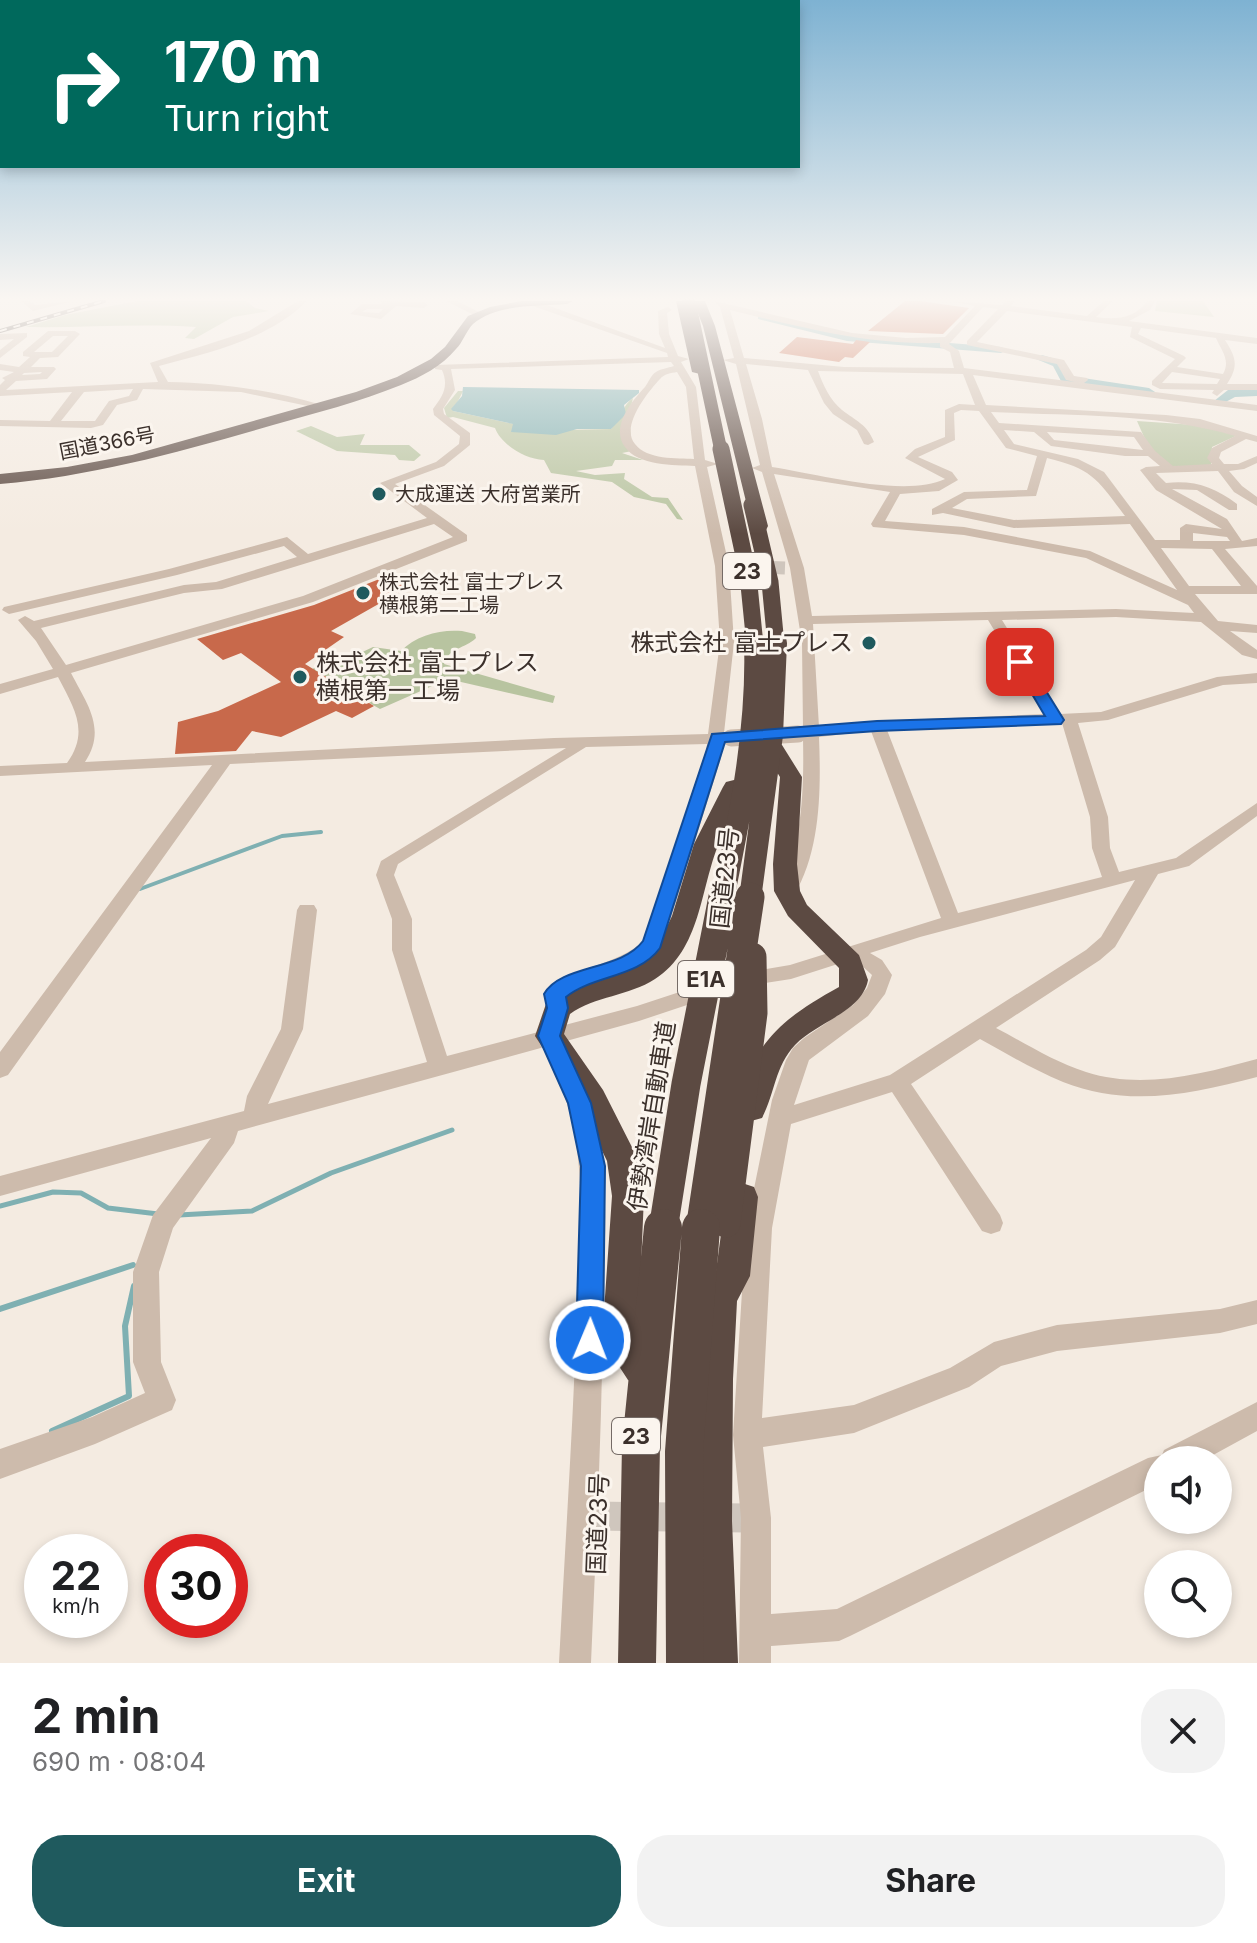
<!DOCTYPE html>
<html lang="en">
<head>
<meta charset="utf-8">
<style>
	body { margin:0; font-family:Inter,"Noto Sans JP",sans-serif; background:#f2f2f2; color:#202124; height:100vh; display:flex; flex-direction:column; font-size:30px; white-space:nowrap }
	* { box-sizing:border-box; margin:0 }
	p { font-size:26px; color:#757577 }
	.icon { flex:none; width:44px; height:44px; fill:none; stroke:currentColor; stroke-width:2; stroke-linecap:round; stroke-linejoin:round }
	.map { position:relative; height:1663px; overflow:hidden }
	.side { display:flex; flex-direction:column; background:#fff; flex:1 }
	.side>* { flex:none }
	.top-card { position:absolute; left:0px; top:0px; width:800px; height:168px; box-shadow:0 4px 12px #0003; background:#00695c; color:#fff; overflow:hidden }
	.fabs { position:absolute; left:1144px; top:1446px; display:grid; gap:16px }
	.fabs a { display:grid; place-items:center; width:88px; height:88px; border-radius:50%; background:#fff; box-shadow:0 4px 12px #0003; font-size:40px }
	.speed { position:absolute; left:24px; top:1534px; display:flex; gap:16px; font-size:40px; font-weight:700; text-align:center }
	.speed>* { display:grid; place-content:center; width:104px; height:104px; border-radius:50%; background:#fff; box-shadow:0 4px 12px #0003; line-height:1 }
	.speed small { font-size:20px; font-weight:400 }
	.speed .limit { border:12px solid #d22; background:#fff; color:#111 }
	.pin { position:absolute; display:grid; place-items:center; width:68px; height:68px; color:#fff; margin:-34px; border-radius:16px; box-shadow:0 4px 12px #0006 }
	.me { position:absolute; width:88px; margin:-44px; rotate:1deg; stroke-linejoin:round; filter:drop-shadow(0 0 6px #0008) }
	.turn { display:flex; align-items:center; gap:28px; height:168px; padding:0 32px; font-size:36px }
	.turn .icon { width:104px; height:104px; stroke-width:2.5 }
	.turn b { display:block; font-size:56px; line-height:68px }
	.round { display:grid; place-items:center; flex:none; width:84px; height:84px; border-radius:32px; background:#f2f2f2 }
	.head { display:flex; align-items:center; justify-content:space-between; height:136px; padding:0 32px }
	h1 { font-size:48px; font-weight:700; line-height:60px }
	.action { display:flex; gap:16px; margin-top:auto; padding:16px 32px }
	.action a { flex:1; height:92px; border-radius:32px; background:#1f5a5e; color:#fff; font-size:32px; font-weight:700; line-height:92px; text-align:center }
	.action a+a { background:#f2f2f2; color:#202124 }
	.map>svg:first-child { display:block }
	.green { fill:#b8c4a0 }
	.water { fill:#7fb0b2 }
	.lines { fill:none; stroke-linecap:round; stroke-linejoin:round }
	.stream-far2 { stroke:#7fb0b2; stroke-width:4 }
	.stream-far1 { stroke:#7fb0b2; stroke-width:5 }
	.stream { stroke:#7fb0b2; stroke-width:6 }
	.river { fill:#7fb0b2; fill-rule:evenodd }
	.building { fill:#c8694b }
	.minor-tunnel-far1 { stroke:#cfc6bd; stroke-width:13; stroke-dasharray:13 6; stroke-linecap:butt }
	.minor-tunnel { stroke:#cfc6bd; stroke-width:29; stroke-dasharray:29 14; stroke-linecap:butt }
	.minor { fill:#cdbbac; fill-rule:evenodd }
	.highway { fill:#5c4a42; fill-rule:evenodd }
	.rail-casing { stroke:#3b302b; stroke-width:4 }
	.rail { stroke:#fbf5ee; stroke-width:2; stroke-dasharray:7; stroke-linecap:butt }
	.minor-bridge { stroke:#cdbbac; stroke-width:17 }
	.highway-bridge-far4 { stroke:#5c4a42; stroke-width:13 }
	.highway-bridge-far3 { stroke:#5c4a42; stroke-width:17 }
	.highway-bridge-far2 { stroke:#5c4a42; stroke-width:22 }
	.highway-bridge-far1 { stroke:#5c4a42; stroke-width:29 }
	.highway-bridge { stroke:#5c4a42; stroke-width:38 }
	.route { fill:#1a73e8; stroke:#114b97; stroke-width:2 }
	.poi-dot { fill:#1f5a5e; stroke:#fbf5ee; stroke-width:3 }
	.labels { text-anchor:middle; stroke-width:6; stroke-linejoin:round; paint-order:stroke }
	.far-street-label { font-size:20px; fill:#3b302b; stroke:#fbf5ee }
	.far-poi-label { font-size:20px; fill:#3b302b; stroke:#fbf5ee; text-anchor:start }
	.shield { fill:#fbf5ee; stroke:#756b66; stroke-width:2 }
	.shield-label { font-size:22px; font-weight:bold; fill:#3b302b }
	.poi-label { font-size:24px; fill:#3b302b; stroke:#fbf5ee; text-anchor:end }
	.street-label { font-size:24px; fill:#3b302b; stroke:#fbf5ee }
</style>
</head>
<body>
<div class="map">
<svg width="1257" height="1663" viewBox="0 0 1257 1663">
	<rect width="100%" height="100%" fill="#f4ebe1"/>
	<path class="green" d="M137,301H246L255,308L269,311L233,317L194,339L185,338L196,327C139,323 83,328 26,327L65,315Z
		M1157,301H1203L1214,317L1155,311Z
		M458,391H463L453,411L514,424L512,431L611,429C621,417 623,405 633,398L629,415L632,451L622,453L643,460H615L612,466L576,471L595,475L625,473L624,479L652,497L668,498L683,520L677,519L666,504L634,497L612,482L551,473L544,460C524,459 501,444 495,428L453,417L447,418L444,408Z
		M1137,421L1210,426L1238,435L1212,447L1211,466L1170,469L1151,453Z
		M311,426L337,437L365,434L360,445H409L421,455L414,461L399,460L395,455L337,451L296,431Z
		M462,631L475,634L476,638C465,649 449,647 444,664L555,696L553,703L448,679L380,709L311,670L326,660L354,656L373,647L401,651C416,635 441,629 462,631Z"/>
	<path class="water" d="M463,387L639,390V393L624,405L626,414L611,429H577L556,435L511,432L513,424L453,411L451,409L462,396Z"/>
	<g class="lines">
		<path class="stream-far2" d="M140,889L282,836L321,832"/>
		<path class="stream-far1" d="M0,1206L53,1192L81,1193L108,1208L158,1214
			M179,1215L252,1211L331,1173L452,1130"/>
		<path class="stream" d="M0,1309L133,1265
			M52,1431L129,1396L125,1326L134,1286"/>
		<path class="river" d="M762,314L847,335L1001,347L1007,350L1001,353L847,341L758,319V315Z
			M1042,355L1062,361L1070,376L1149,388L1155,392L1149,396L1061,381L1053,366L1036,359Z
			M1257,388V396L1235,397L1220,405L1214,401L1228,390Z"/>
	</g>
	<path class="building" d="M905,301H920L969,308L943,334L868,331Z
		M797,337L853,344L856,340L870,342L853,358L845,357L839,362L779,353Z
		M392,574L412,585L331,631L344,637L305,664L374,706L352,718L336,711L281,737L252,731L236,751L175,754L178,722L218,711L281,682L241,653L223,660L197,639L314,605Z"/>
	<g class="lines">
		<path class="minor-tunnel-far1" d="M734,566L785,568"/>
		<path class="minor-tunnel" d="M597,1516L747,1518"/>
		<path class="minor" d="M21,301H30L35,305L73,301L33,311Z
			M298,301H307C268,340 210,352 159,366L168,382C221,383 270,390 322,405V409L241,392L143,389L137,400L117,405L103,425L91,428L0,426V420L50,421L72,392L0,396V385L5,380L2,378L14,372L0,370V364L19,367L30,357L23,356V352L48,331H75L80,334L58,357L40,358L31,367H54L56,369L47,379L16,381L6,390L158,382L150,363L249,331ZM53,336H68L52,352H34ZM42,372L40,374L22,375L24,373ZM133,389L129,396L109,401L95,421H61L84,392Z
			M380,301L424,302L428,305L424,308L396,306L381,319L350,314L362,304H382ZM367,309H383L379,313L362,312Z
			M446,301H457L485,315L478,317Z
			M536,301L665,348L659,334L658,311L668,307L672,310L667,313L669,334L678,356L689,359L681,362L696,387L705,460L718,464L707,467L729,566L734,642L724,733L734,735L736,738L734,741L723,743L721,758L663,943C644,974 604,978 574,992L566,997L568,1008L564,1014L557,1016L550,1014C546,1007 542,996 547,989C565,968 618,967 644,940L705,758L707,744L586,747L398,864L394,875L412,919V950L447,1056L637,1006L710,982L717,985L720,990L717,995L639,1021L238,1131L234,1143L173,1228L159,1272L161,1362L176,1400L172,1410L95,1444L0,1479V1449L92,1417L145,1393L133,1362V1272L153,1215L211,1138L0,1196V1176L244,1111L247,1096L281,1029L297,910L300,905H314L317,910L303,1029L268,1104L427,1062L392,950V919L376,875L381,861L566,748L230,764L8,1075L0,1078V1052L212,765L0,776V766L67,763C90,731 74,708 58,677L0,694V684L53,669L36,641L18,620L25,616L34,621L184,585L216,582L297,557L284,546L177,575L9,614L2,610L4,607L169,569L287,537L308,554L427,518L380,483L436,462L459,444L460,436L434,415L433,409C443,396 449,386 442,370L435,369V365L668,357L667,353L533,306ZM671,362L674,366C668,368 660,369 656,372C651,375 648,383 645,387C632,401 610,427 625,447C638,466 674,465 695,466L715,566L720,642L708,734L554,738L85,762C107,729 87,704 71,673L313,602L467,541V535L395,484L444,466L470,445V433L444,414L443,409L455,390L451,369ZM677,372L686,387L694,459C677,458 647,460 635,444C620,426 648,392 660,379C664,374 671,373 677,372ZM434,524L453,537L303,596L66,665L41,628L184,593L222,589Z
			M714,301L852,333L906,338L945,337L975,306L950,301L1002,305L1006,301H1015L1011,306L1087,316L1104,301H1113L1096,317C1115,320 1135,319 1147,301H1155L1150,310L1129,321L1257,338V344L1225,340C1236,357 1239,366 1227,384H1257V390H1224L1217,396L1212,393L1214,390L1160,389L1152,385V381L1175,359L1130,337L1132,327L1007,311L977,342L1064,360L1074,376L1087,378L1088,380L1084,383L1257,405V411L973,375L986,405L1166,415L1200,419L1257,436V442L1246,439L1221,452L1219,458L1224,464H1238L1257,456V463L1244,469L1229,471L1242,486L1257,497V506L1234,492L1218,471L1156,473L1166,483C1195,480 1214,487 1237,504V510H1229L1197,490L1172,489L1227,519L1242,541L1257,538V546L1225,549L1257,586V594H1195L1218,621L1257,625V633L1230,631L1257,650V659L1242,655L1201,622L1116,617L1002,620L1060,714L1101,712L1217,677L1257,673V683L1223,685L1108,720L1078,723L1108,817L1110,848L1119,872L1176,858L1257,803V816L1189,866L1158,874L1115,947L1100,960L996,1028C1025,1043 1054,1062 1086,1072C1142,1090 1202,1074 1257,1059V1077C1192,1094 1128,1108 1063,1082C1034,1070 1007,1054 980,1039L911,1084L1000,1215L1003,1223L1000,1231L991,1234L982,1231L892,1092L791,1124L772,1228L762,1418L854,1405L950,1368L994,1342L1057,1325L1220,1309L1257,1300V1324L1220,1333L1057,1351L1001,1366L969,1387L854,1433L763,1447L771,1518V1614L837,1609L1148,1458L1162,1455L1164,1450L1257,1402V1431L1204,1460H1158V1484L850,1636L839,1641L771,1646V1663H739L741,1518L733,1435L746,1228L772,1100L786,1060L793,1048L804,1038L853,1005L867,988L872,975L860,964L844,962L791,979L745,986L738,984L735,979L738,974L790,965L941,918L871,731L819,737C821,788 821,851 794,895L787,897L777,891C803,848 804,788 803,738L792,737L790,734L792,731L803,729L802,643L790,568L762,472L752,468L760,465L736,364L723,360L734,358L720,307ZM983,307L998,309L967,341V345L1057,364L1066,380L1075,382L964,368L959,351L949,344ZM730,310C801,327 866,345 940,343V347L950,352L954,368L844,367L744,358ZM1141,328L1216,338C1221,350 1231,360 1223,374L1177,367L1186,358L1184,356L1138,334ZM746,364L808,370L824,403L833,414L857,430L864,444L868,445L874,442C867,424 856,421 842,410C830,400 823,385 818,371L963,374L975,405L959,404L945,410V437L915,449L905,458L945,479C905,498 818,474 772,467L762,419ZM1172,372L1220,379L1217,384L1162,383ZM961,410L979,411L1006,448L1037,456L1027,490L964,492L932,509V515L943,513L1014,528L1130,524L1177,590L1090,551L964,527L885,521L900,494L939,491L958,480L952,472L918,457L955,440L954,413ZM991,412C1072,416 1157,413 1235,436L1212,448L1207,458L1212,464L1173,466L1155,451L1141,432L999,423ZM1004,430L1034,432L1051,446L1125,456H1148L1160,466L1146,467L1140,470L1156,490L1222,529L1186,524L1180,528V540H1155L1104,472L1078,459L1014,444ZM1047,432L1134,437L1143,450L1054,440ZM1047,458C1093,469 1098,480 1125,516L1014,520L952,508L967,499L1036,496ZM774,474L890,492L871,524L873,527L964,535L1086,558L1188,605L1194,613L1116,609L812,616L804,568ZM1193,533L1227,537L1230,541H1193ZM1161,548L1212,549L1241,586H1189ZM988,620L1045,714L877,721L819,727L813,624ZM1062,723L1090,817L1092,848L1102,877L958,913L887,730ZM1135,880L1101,937L1086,950L890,1075L794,1105L809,1060L868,1016L885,994L892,975L882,960L870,953L920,937Z
			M27,333V337L0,358V350L14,339L0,340V334Z
			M570,1073L578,1076C615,1147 604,1232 603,1309C602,1427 596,1545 591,1663H559C565,1545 573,1428 577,1310C579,1233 590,1155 559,1082L562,1076Z"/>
		<path class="highway" d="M521,301H573L567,304C538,306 496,304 473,324C466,331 463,342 456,349C442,366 421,377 401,385C359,402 316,413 273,425C183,451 94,476 0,484V474L67,467L132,455L356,392L397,377L431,359L445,347L468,316L490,307Z
			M676,301H688L706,372L704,375L692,372Z
			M693,301H705L715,326L768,526L766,530H754L752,526L703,326Z
			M774,743L782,745L802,777L797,864L800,891L807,905L859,955L868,980C862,1012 817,1022 795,1045C775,1066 775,1093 762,1118L751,1121L740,1118L736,1109C753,1043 781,1019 839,987V968L788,916L774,891L773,864L780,777L763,750Z
			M734,780L742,782L745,787C737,805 726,824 719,843C700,889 701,950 655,979C629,996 595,996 570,1014L564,1034L603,1090L639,1161L644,1196L638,1335L659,1368L654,1380L641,1386L628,1380L602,1340L612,1196L607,1161L580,1105L535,1036L547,1001L562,991L633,967L656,950L672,916L694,844L723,787L726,782Z
			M742,1183L754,1187L758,1197L750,1276L737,1301L733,1379L732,1521L738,1663H694L692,1474L704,1285L709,1274L716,1271L726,1197L730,1187Z"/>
		<defs>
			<path id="rail" d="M0,331L104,301"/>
		</defs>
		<use href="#rail" class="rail-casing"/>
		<use href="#rail" class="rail"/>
		<path class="minor-bridge" d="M731,738L798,734"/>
		<path class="highway-bridge-far4" d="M689,301L721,451"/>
		<path class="highway-bridge-far3" d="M721,449L748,575L755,645
			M752,505L770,582L776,645"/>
		<path class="highway-bridge-far2" d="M723,899C740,815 758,729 755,643
			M750,899L772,735L776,643"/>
		<path class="highway-bridge-far1" d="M726,1223L753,1013L752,957
			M663,1230L686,1084L723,897
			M700,1230L750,897"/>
		<path class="highway-bridge" d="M637,1663L641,1445L663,1228
			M685,1663L684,1452L701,1228"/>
	</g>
	<linearGradient id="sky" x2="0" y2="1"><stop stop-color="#7eb2d2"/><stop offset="0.56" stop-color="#faf6f2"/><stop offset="1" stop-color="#faf6f2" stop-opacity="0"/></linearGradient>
	<rect width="1257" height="534" fill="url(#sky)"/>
	<path class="route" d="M1020,657L1028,662L1064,720L1061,724L877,731L725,742L660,948C638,978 593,975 566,997L568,1008L560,1036L591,1103L605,1166L603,1340L599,1349L590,1353L580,1349L576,1340L581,1166L568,1103L538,1036L547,1008L544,994C561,964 621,971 643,941L712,734L877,721L1045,716L1013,662Z"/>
	<g class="poi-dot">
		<circle cx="379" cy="494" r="8"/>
		<circle cx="363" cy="593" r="8"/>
		<circle cx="869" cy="643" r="8"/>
		<circle cx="300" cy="677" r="8"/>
	</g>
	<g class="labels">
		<g class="far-street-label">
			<text transform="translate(107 443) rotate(-11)" y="7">国道366号</text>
		</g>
		<g class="far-poi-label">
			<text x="395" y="501">大成運送 大府営業所</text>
			<text x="379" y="589">株式会社 富士プレス<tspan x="379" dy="23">横根第二工場</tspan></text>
		</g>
		<g class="shield">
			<rect x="723" y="553" width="48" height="36" rx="6"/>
			<rect x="678" y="961" width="56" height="36" rx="6"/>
			<rect x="612" y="1418" width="48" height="36" rx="6"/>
		</g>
		<g class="shield-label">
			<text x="747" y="579">23</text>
			<text x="706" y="987">E1A</text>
			<text x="636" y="1444">23</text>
		</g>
		<g class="poi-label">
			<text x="853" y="651">株式会社 富士プレス</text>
			<text x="316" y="671" text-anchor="start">株式会社 富士プレス<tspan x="316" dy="28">横根第一工場</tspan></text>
		</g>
		<g class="street-label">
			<text transform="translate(725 878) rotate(-84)" y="8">国道23号</text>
			<text transform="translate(652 1116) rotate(-81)" y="8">伊勢湾岸自動車道</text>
			<text transform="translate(598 1524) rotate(-88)" y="8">国道23号</text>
		</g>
	</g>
</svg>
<div class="fabs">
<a><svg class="icon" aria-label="sound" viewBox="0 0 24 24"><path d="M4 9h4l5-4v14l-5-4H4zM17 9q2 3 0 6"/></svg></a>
<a><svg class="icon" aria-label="search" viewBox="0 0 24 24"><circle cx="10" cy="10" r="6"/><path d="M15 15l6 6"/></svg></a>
</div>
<div class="speed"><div>22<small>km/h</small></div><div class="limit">30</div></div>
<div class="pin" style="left:1020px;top:662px;background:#d93025"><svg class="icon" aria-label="arrive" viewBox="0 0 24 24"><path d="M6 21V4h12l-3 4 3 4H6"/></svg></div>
<svg class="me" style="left:590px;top:1340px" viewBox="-20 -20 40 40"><circle r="17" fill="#1a73e8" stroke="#fff" stroke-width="3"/><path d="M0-11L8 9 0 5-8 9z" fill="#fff"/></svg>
<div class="top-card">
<div class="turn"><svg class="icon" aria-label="right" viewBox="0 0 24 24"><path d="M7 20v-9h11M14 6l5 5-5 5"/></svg><div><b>170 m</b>Turn right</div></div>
</div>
</div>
<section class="side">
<div class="head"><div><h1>2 min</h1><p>690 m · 08:04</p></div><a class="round"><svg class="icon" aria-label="close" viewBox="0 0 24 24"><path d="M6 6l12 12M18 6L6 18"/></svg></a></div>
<div class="action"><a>Exit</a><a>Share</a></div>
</section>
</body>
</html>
